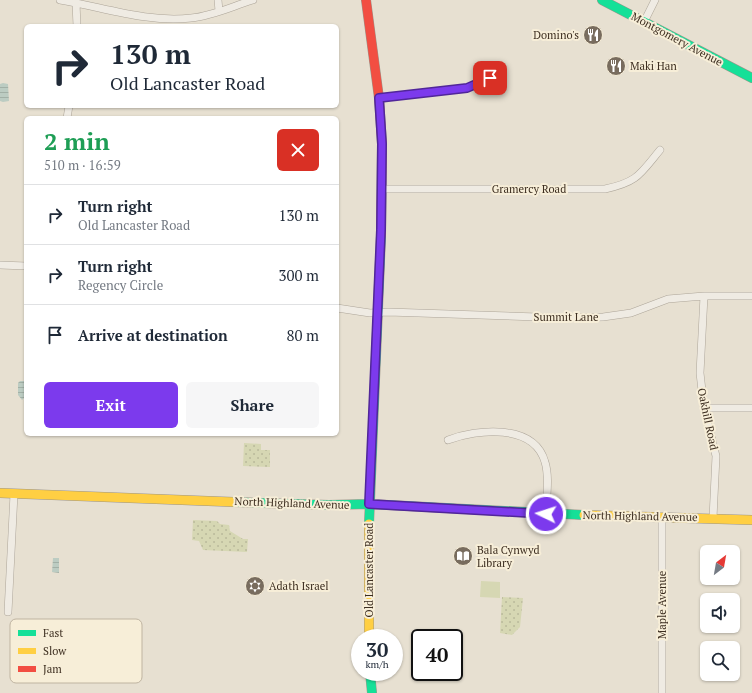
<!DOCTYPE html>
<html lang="en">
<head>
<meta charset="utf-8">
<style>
	body { margin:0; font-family:"PT Serif",serif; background:#f6f6f7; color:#1f2937; height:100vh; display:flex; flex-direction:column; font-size:15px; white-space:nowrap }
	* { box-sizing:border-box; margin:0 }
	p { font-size:13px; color:#747a83 }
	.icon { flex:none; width:22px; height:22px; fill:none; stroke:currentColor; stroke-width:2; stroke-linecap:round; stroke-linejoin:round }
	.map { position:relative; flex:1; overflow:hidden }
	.sheet { position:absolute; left:24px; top:116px; width:315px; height:320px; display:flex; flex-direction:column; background:#fff; border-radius:6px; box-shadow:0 1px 3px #0004 }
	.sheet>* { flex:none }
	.hud { position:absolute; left:24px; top:24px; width:315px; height:84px; border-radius:6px; box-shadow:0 1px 3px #0004; background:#fff; color:#1f2937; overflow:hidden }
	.needle { width:26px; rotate:31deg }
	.controls { position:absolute; left:700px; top:545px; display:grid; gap:8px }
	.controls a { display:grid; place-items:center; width:40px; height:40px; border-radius:6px; background:#fff; box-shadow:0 1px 3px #0004; font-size:20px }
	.speed { position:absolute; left:351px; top:629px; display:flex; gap:8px; font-size:20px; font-weight:700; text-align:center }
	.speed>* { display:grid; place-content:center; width:52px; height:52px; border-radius:50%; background:#fff; box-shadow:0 1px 3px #0004; line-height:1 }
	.speed small { font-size:10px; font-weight:400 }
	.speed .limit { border:2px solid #111; border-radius:6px; background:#fff; color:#111 }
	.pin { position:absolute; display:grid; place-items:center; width:34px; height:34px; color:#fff; margin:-17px; border-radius:8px; box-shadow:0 2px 6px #0006 }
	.me { position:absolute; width:44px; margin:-22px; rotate:274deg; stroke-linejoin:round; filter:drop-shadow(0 0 3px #0008) }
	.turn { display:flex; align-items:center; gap:14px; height:84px; padding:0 20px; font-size:18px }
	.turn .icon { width:52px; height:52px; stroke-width:2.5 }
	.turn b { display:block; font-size:28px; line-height:34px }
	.round { display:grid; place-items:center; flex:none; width:42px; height:42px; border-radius:6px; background:#f6f6f7 }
	.summary { display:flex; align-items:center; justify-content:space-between; height:68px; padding:0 20px }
	h1 { font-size:24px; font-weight:800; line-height:30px; color:#1e9e55 }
	.button { display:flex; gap:8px; margin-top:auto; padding:8px 20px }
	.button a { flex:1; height:46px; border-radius:6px; background:#7c3aed; color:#fff; font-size:16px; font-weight:800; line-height:46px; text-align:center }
	.button a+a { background:#f6f6f7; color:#1f2937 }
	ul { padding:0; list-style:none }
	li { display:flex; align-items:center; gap:12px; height:60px; padding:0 20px; border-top:1px solid #e0e1e3 }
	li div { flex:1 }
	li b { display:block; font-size:15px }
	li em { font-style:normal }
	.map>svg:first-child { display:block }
	.park { fill:url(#park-dots) }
	.pitch { fill:#d6d7b3 }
	.water { fill:url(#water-rules) }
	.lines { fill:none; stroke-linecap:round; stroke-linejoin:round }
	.street-casing { stroke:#ada599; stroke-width:8 }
	.fast-casing { stroke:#9c958a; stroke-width:10 }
	.slow-casing { stroke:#9c958a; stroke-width:10 }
	.jam-casing { stroke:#9c958a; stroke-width:10 }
	.street { stroke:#efebe3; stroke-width:7 }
	.fast { stroke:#16e098; stroke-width:9 }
	.slow { stroke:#ffcf43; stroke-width:9 }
	.jam { stroke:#f24e42; stroke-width:9 }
	.route-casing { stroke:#51269a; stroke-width:10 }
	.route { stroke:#7c3aed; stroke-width:7 }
	.labels { text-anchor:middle; stroke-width:4; stroke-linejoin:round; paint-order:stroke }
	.poi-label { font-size:11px; fill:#3d2e20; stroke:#f7eed8; text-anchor:start }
	.street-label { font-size:11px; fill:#3d2e20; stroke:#f7eed8 }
	.key { fill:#f7eed8; stroke:#bfb4a1; stroke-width:1 }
	.key-label { font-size:11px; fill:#3d2e20 }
</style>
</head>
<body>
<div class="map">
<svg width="752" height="693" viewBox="0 0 752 693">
	<defs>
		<pattern id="park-dots" width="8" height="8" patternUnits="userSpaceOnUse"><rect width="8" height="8" fill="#d6d7b3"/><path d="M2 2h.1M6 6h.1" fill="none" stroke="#b9b99a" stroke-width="1.8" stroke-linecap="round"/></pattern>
		<pattern id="water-rules" width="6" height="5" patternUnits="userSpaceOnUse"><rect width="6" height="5" fill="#bcccc2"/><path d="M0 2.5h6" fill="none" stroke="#a2b0a6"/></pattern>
	</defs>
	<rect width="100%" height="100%" fill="#e7e0d1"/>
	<path class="park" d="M244,443L261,444V450H270V467L243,466Z
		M193,520L217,521L220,524L229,525L230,531L243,539H248L247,552L203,550L199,541L192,540Z
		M502,597L523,598L520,627L512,635L500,633Z"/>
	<path class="pitch" d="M481,581L500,582V598L480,597Z"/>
	<path class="water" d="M3,83L8,84L9,101L3,102L0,101V84Z
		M20,381H25L26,396L22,400L18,395V383Z
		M53,558H59V573L52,572Z"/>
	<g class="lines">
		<defs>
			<path id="street" d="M60,0C103,7 147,23 191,18C213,16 233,6 253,0
				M218,0L219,11
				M76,3L77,26
				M644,22L655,0
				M379,98L467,88L490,78
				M67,118L69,106
				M382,189H605C638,182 640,174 660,150
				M0,265L26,266
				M704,296L700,373L704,408L716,456L713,518
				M337,308L370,313L388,312L567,318L603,317L631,313L668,299L704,296H752
				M704,408H752
				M448,440C477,429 534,423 545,462C550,478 546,498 546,514
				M662,516V693
				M8,612L14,494"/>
			<path id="fast" d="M602,0L752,78
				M234,502L329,505L369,504L584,515
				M369,524L381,236
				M370,672L372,693"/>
			<path id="slow" d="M0,493L234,502
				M584,515L752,520
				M369,524V638"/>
			<path id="jam" d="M366,0L379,98L382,144L381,236"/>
		</defs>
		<use href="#street" class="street-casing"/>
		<use href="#fast" class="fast-casing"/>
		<use href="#slow" class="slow-casing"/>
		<use href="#jam" class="jam-casing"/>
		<use href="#street" class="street"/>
		<use href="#fast" class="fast"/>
		<use href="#slow" class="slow"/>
		<use href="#jam" class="jam"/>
	</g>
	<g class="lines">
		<defs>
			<path id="route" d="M490,78L467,88L379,98L382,144L381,230L369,504L546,514"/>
		</defs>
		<use href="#route" class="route-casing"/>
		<use href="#route" class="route"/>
	</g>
	<defs>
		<symbol id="restaurant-disc" viewBox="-11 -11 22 22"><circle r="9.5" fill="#786c5e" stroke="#f7eed8"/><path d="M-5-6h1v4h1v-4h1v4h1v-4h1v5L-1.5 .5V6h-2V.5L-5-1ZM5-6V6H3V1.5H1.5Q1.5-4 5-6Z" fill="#fff"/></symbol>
		<symbol id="library-disc" viewBox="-11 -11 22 22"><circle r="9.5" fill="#786c5e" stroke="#f7eed8"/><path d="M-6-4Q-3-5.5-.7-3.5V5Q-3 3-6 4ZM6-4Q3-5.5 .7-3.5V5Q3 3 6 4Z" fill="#fff"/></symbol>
		<symbol id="synagogue-disc" viewBox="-11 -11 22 22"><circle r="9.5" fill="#786c5e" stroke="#f7eed8"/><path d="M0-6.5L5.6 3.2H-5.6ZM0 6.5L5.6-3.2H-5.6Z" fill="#fff"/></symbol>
	</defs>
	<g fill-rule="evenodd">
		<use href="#restaurant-disc" x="582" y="24" width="22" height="22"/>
		<use href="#restaurant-disc" x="605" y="55" width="22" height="22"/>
		<use href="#library-disc" x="452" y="545" width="22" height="22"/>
		<use href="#synagogue-disc" x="244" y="575" width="22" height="22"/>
	</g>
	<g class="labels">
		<g class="poi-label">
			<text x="579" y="39" text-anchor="end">Domino's</text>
			<text x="630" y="70">Maki Han</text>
			<text x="477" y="554">Bala Cynwyd<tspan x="477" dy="13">Library</tspan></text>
			<text x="269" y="590">Adath Israel</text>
		</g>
		<g class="street-label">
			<text transform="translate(677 39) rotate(28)" y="4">Montgomery Avenue</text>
			<text x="529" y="193">Gramercy Road</text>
			<text x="566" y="321">Summit Lane</text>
			<text transform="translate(708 419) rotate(78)" y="4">Oakhill Road</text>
			<text transform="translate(292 503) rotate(2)" y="4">North Highland Avenue</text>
			<text transform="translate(640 516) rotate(1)" y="4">North Highland Avenue</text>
			<text transform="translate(369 570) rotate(-90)" y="4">Old Lancaster Road</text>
			<text transform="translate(662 605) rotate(-90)" y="4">Maple Avenue</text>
		</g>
	</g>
	<rect x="10" y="619" width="132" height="64" rx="6" class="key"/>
	<rect x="18" y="630" width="18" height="6" fill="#16e098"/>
	<rect x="18" y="648" width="18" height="6" fill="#ffcf43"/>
	<rect x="18" y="666" width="18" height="6" fill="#f24e42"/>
	<g class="key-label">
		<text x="43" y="637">Fast</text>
		<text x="43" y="655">Slow</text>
		<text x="43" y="673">Jam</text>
	</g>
</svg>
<div class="controls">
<a><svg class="needle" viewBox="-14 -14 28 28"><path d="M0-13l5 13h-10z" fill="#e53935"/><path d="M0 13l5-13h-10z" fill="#747a83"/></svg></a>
<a><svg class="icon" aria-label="sound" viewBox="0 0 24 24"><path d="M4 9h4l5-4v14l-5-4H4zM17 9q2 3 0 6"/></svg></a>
<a><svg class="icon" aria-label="search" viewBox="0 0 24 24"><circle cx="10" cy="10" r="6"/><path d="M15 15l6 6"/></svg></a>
</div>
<div class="speed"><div>30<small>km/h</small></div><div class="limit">40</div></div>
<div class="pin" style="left:490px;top:78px;background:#d93025"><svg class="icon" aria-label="arrive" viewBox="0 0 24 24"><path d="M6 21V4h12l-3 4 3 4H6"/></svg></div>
<svg class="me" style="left:546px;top:514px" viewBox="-20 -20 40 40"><circle r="17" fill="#7c3aed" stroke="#fff" stroke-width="3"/><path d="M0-11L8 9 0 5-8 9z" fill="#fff"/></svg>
<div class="hud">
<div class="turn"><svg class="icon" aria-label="right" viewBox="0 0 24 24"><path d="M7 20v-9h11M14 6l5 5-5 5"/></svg><div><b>130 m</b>Old Lancaster Road</div></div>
</div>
<section class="sheet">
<div class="summary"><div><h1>2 min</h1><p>510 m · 16:59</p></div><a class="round" style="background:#d93025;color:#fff"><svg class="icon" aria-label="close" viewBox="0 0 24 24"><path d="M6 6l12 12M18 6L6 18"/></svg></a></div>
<ul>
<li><svg class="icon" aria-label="right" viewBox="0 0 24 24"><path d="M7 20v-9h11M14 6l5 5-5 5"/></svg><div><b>Turn right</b><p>Old Lancaster Road</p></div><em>130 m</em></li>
<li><svg class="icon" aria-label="right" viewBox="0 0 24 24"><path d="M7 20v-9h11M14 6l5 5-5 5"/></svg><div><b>Turn right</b><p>Regency Circle</p></div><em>300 m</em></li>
<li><svg class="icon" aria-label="arrive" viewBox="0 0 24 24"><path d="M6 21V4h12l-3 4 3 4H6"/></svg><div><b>Arrive at destination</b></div><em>80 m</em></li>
</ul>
<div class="button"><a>Exit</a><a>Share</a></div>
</section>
</div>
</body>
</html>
